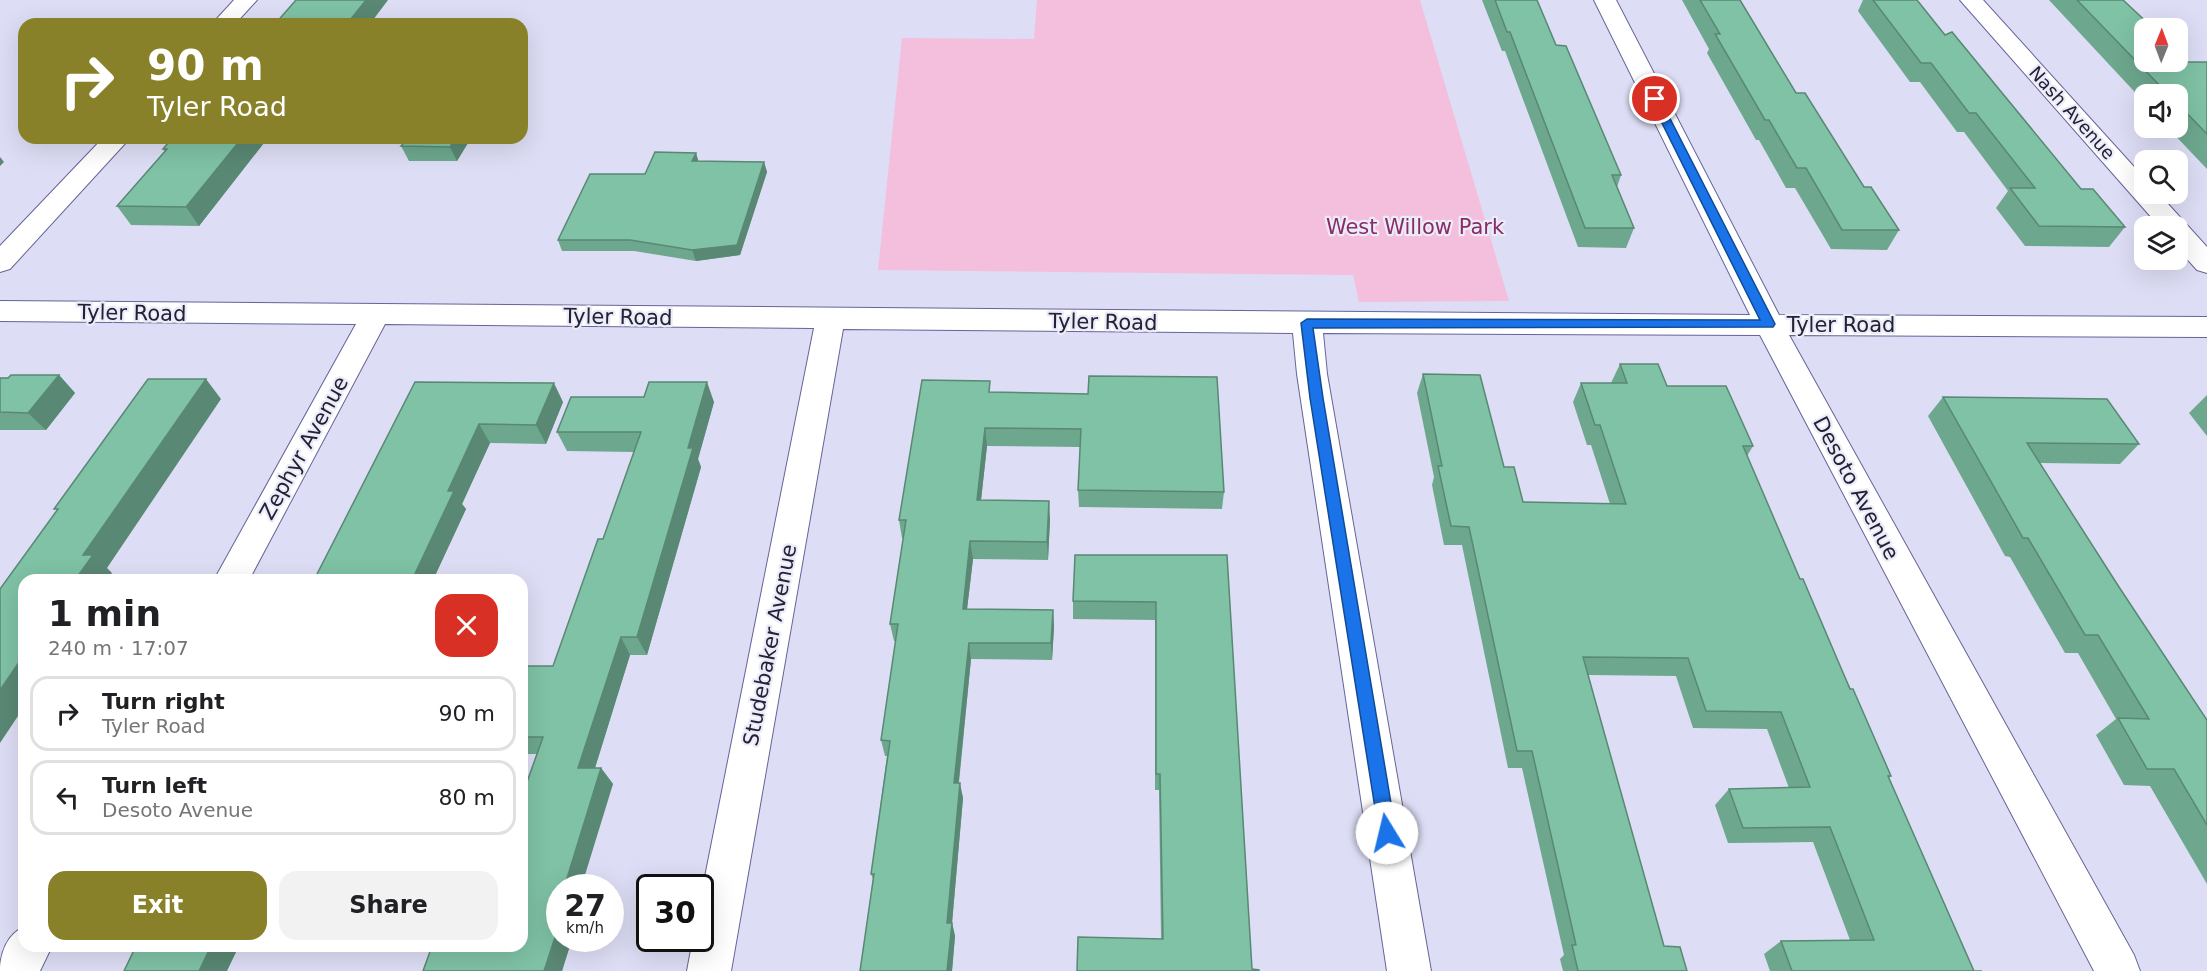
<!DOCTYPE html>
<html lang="en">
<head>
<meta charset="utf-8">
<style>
	body { margin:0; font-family:"DejaVu Sans",sans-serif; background:#f2f2f2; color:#202124; height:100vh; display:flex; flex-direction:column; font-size:22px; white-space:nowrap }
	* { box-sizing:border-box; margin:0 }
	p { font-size:20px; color:#757577 }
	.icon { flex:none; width:33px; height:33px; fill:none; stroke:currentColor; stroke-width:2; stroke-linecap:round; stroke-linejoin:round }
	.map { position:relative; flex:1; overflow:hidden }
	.side { position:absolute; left:18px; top:574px; width:510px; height:378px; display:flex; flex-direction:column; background:#fff; border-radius:18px; box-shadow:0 6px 24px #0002 }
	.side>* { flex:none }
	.hud { position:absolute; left:18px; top:18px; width:510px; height:126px; border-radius:18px; box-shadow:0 6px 24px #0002; background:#888129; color:#fff; overflow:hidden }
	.needle { width:39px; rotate:1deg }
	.controls { position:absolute; left:2134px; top:18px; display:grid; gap:12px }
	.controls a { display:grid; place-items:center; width:54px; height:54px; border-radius:12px; background:#fff; box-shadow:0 6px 24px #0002; font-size:30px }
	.speed { position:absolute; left:546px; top:874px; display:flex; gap:12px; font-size:30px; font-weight:700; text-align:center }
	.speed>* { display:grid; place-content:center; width:78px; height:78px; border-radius:50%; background:#fff; box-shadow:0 6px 24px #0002; line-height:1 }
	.speed small { font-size:15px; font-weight:400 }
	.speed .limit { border:3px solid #111; border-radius:9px; background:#fff; color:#111 }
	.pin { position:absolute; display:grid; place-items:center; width:51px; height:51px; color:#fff; margin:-26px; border:3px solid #fff; border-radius:50%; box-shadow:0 2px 6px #0007 }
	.me { position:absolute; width:66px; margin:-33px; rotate:351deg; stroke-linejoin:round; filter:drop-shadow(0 0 4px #0008) }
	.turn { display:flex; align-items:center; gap:21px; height:126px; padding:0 30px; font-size:27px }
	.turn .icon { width:78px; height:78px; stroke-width:2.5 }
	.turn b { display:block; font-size:42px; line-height:51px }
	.round { display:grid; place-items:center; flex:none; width:63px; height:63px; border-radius:18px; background:#f2f2f2 }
	.summary { display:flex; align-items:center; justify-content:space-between; height:102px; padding:0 30px }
	h1 { font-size:36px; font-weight:700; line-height:45px }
	.primary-button { display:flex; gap:12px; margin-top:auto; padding:12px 30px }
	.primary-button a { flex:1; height:69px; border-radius:18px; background:#888129; color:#fff; font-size:24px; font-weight:700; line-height:69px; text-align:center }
	.primary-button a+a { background:#f2f2f2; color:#202124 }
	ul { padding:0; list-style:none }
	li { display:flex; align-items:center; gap:18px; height:75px; margin:0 12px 9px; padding:0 18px; border:3px solid #e0e0e0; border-radius:18px }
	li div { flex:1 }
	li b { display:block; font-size:22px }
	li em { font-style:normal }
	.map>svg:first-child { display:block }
	.green { fill:#f4bfdc }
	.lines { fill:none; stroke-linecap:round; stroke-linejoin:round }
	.minor-casing { stroke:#666498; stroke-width:2 }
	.minor { fill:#fff; fill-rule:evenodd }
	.wall { fill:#6da78e }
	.shaded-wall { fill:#598874 }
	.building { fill:#7fc2a5; stroke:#598874; stroke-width:1.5 }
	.route { fill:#1a73e8; stroke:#114b97; stroke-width:1.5 }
	.labels { text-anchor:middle; stroke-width:4.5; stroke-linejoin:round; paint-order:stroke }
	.far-street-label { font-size:18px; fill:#222137; stroke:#ebecf8 }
	.park-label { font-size:21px; fill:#8a2c68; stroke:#ebecf8 }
	.street-label { font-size:21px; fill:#222137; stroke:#ebecf8 }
</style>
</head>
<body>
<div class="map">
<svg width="2207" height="971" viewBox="0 0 2207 971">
	<rect width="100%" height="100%" fill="#ddddf5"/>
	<path class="green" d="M1037,0H1420L1509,301L1359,302L1353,275L878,270L902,38L1034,39Z"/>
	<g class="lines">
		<defs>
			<path id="minor" d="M234,0H257L235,24H212Z
				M1594,0H1616L1779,315L2207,317V337L1789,335L2134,955L2140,971H2094L1760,335L1323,333L1327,374L1431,971H1387L1297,374L1293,333L843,329L731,971H687L693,939H700V902L814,328L385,324L249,580H214L356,324L0,321V301L1750,315Z
				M1960,0H1983L2145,179V194H2159L2207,247V273L2197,270L2178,249V226H2159Z
				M103,138H130L10,269L0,272V246Z
				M24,927V946H52L40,971H0C0,954 7,934 24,927Z"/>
		</defs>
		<use href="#minor" class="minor-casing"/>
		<use href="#minor" class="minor"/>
	</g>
	<path class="wall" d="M1482,0H1537L1556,45L1621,175L1617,187L1634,228L1626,248L1578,247L1505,51H1502Z
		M1682,0H1740L1796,93L1864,187L1899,230L1887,250L1831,249L1795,188H1786L1759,140H1756L1707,53L1709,49Z
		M1863,0H1917L1945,35L2081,189L2125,227L2109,247L2025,246L1996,208L2008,191L1964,132H1957L1920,82H1910L1858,11Z
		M2049,0H2123L2187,62H2207V169L2168,128H2178V94H2145V103Z
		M172,138H281L280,139H267L199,226L131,225L117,206L165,152L163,149Z
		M471,138L457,161H409L401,146Z
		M696,153L698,161L764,162L767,172L740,255L696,261L634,251H562L558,240L645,174Z
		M1620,364L1667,386L1753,446L1747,456L1800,579L1891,776L1889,778L1974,971H1982H1770L1764,954L1781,941L1850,940L1813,842L1728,843L1715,805L1729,789L1789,788L1767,729L1693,728L1676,676L1588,675L1664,946L1687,971H1563L1560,959L1564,955L1522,768H1508L1462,545H1444L1432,485L1434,477L1417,393L1423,374L1504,467L1523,502L1610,504L1591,445H1587L1573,402L1581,383H1611Z
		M59,375L75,393L46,430H0V378Z
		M415,382L563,402L546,444L490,443L462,504L466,509L433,580Z
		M991,392L1088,394L1224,492L1222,509L1079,507L1078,490L1080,447L987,446L981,500L1050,519L1048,560L973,559L967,609L1053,610L1054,627L1052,660L971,659L959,783L963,798L952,923L955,936L952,971H860L873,879L871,874L887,756H885L881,740L896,641H894L890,624L903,538H902L899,520Z
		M2207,395V436L2189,413Z
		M644,397L714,402L698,459L701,467L647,655H630L595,768H601L613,784L560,888L572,939L562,971H423L522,946L537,754H522V681L553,666L603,539L634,452L567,451L557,432Z
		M1943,397L2139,444L2120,464L2040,463L2119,587L2207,720V884L2150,786L2124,785L2096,735L2116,719L2078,653H2065L2010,557L2005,556L1928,416Z
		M1227,555L1252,969L1077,971L1161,939L1159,790H1155V620L1073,619V601Z"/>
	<path class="shaded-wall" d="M366,0H388L370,24H347Z
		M242,138H267V139L199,226L186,207Z
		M455,138H471L457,161L450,147Z
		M696,153L699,163L692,161Z
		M0,157L4,162L0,166Z
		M764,162L767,172L740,255L696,261L692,250Z
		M59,375L75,393L46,430L28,413Z
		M206,379L221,399L107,568L112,573L108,580H75L83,555Z
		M707,382L714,402L698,459L701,467L647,655L637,637L688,448Z
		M554,383L563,402L546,444L536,425Z
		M479,424L490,443L462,504L466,509L433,580H412L448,491Z
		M985,428L987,446L979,518L977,500Z
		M1049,501L1050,519L1048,560L1047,542Z
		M970,541L973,559L965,626L963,609Z
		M1053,610L1054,627L1052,660L1051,643Z
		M621,637L630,655L590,784L578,768Z
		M969,643L971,659L957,798L954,783Z
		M24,655V707L0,743V690Z
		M601,768L613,784L581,888H564Z
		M960,783L963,798L952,923L955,936L952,971H947V923Z
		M560,903V939H572L562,971H544L555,917Z
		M211,946H239L227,971H199Z"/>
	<path class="building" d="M296,0H366L347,24H275Z
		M1495,0H1537L1556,45L1566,46L1621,175H1612L1634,228H1585L1510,32H1507Z
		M1700,0H1740L1796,93H1805L1864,187H1871L1899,230H1842L1806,168H1797L1769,120H1765L1715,34H1720Z
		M1873,0H1917L1945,35L1952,32L2081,189H2093L2125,227L2039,226L2010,188H2035L1976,113H1969L1931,63H1921Z
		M2077,0H2123L2153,28H2145V62H2178V53L2187,62H2207V134L2178,104V94H2168Z
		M172,138H242L186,207L117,206L167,149H163Z
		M408,138H455L450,147L401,146Z
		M655,152L696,153L692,161L764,162L737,245L692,250L630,240H558L590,174H645Z
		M1620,364H1658L1667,386H1726L1753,446H1743L1800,579H1803L1850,689H1853L1891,776H1888L1974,971H1982H1792L1781,941L1874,940L1830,827L1743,828L1729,789L1810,787L1781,712L1706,711L1688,658L1583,657L1664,946L1680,947L1687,971H1578L1572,945H1576L1532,751H1517L1469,527L1451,526L1438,466H1442L1423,374L1480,375L1504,467H1514L1523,502L1626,504L1600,425H1595L1581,383H1627Z
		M11,375H59L28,413L0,412V378H8Z
		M1089,376L1217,377L1224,492L1078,490L1081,429L985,428L977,500L1049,501L1047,542L970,541L963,609L1053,610L1051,643H969L954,783H960L947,923H952L947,971H860L874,874H871L890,741L881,740L898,624H890L906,520H899L922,380L990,381L989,392L1088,394Z
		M148,379H206L83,555H93L75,580H24V655L0,690V589L58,509H54Z
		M415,382L554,383L536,425L479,424L448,491H454L412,580H314Z
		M649,382H707L688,448H693L637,637H621L578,768H601L564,888H560V903L555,917H560V922L544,971H423L432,946H522V796L543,737H522V681L528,666H553L598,539H603L641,432H557L571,397H644Z
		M1943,397L2107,399L2139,444L2027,443L2119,587L2207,720V825L2174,769H2147L2118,718L2149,719L2098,635H2085L2028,538H2023Z
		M1075,555H1227L1252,969L1259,970V971H1077L1078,937L1163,939L1160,774H1156V602L1073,601Z
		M136,946H211L199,971H124Z"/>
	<path class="route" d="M1655,96L1660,99L1775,324L1773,327L1313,328L1323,398L1396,833L1393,839L1387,841L1381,839L1379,833L1310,398L1301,323L1307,319L1760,320L1650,99Z"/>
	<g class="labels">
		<g class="far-street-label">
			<text transform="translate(2072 113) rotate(48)" y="6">Nash Avenue</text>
		</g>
		<g class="park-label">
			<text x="1415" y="234">West Willow Park</text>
		</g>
		<g class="street-label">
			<text transform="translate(132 313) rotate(1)" y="7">Tyler Road</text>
			<text transform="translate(618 317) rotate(1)" y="7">Tyler Road</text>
			<text transform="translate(1103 322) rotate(1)" y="7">Tyler Road</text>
			<text x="1841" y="332">Tyler Road</text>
			<text transform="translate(304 448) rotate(-61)" y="7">Zephyr Avenue</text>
			<text transform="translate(1856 488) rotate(62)" y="7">Desoto Avenue</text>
			<text transform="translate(770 645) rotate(-79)" y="7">Studebaker Avenue</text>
		</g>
	</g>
</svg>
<div class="controls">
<a><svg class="needle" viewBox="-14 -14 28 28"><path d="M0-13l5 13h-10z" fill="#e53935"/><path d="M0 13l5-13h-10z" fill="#757577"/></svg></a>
<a><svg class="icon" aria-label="sound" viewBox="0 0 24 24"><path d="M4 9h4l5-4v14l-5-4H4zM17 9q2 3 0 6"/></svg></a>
<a><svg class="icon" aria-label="search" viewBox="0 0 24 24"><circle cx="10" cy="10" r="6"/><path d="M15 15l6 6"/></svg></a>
<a><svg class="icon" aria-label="layers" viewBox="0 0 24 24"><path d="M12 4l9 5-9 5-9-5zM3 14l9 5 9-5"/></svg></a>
</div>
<div class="speed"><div>27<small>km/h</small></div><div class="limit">30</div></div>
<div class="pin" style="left:1655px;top:99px;background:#d93025"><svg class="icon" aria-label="arrive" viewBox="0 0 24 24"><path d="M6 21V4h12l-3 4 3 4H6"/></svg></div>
<svg class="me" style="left:1387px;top:833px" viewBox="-20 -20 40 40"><circle r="19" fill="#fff"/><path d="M0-13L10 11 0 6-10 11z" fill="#1a73e8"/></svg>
<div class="hud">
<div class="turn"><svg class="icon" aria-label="right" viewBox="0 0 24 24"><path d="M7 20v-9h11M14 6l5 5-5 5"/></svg><div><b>90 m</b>Tyler Road</div></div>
</div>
<section class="side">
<div class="summary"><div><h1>1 min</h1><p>240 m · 17:07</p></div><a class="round" style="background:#d93025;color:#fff"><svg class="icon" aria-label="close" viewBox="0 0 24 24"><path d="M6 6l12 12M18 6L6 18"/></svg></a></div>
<ul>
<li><svg class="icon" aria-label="right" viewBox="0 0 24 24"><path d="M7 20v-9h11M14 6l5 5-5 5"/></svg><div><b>Turn right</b><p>Tyler Road</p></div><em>90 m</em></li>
<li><svg class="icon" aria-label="left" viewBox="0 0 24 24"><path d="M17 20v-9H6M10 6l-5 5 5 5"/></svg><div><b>Turn left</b><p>Desoto Avenue</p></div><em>80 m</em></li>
</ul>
<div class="primary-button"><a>Exit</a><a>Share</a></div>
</section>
</div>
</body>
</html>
